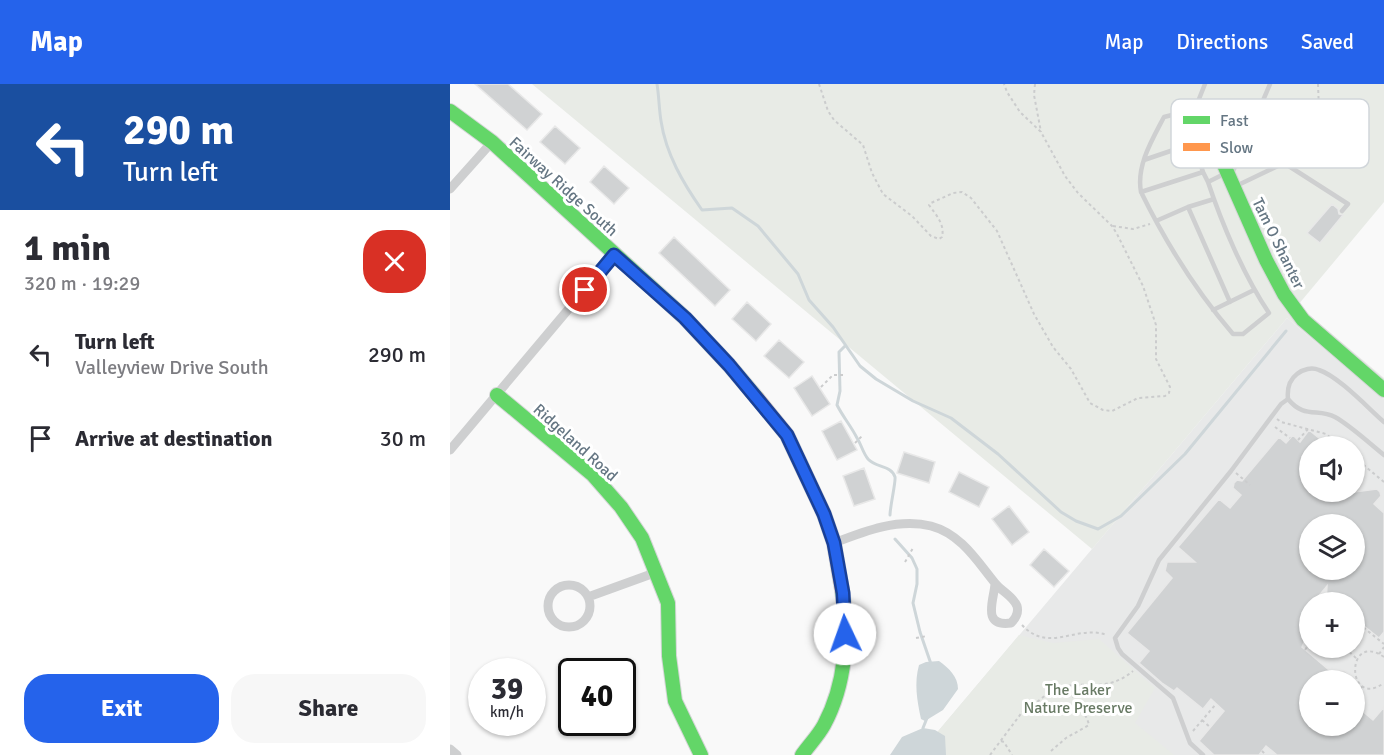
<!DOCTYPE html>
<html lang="en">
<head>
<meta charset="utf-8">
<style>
	body { margin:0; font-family:Signika,sans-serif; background:#f7f7f7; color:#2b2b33; height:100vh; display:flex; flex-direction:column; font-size:22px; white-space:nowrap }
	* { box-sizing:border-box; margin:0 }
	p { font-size:20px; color:#7c7c81 }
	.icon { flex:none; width:33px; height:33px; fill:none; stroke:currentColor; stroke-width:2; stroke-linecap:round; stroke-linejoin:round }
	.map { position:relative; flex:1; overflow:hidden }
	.drawer { display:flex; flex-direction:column; background:#fff; width:450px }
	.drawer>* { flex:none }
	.banner { background:#1a4fa0; color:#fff; overflow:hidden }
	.fabs { position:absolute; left:849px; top:352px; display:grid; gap:12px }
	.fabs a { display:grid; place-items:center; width:66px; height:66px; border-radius:50%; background:#fff; box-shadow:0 2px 4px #0004; font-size:30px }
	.speed { position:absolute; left:18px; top:574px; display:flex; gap:12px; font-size:30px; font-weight:700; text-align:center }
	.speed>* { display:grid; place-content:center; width:78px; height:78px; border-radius:50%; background:#fff; box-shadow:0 2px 4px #0004; line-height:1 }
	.speed small { font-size:15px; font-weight:400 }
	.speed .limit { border:3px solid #111; border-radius:9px; background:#fff; color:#111 }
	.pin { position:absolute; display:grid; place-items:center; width:51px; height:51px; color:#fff; margin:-26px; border:3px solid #fff; border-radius:50%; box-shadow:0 2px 6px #0007 }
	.me { position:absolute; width:66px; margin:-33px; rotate:357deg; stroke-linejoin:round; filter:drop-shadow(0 0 4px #0008) }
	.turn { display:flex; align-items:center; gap:21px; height:126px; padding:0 24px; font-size:27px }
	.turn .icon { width:78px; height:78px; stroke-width:2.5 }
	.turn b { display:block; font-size:42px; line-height:51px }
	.round { display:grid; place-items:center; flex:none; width:63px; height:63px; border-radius:24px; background:#f7f7f7 }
	.head { display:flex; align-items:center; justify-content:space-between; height:102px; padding:0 24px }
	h1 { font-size:36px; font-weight:700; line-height:45px }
	.primary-button { display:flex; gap:12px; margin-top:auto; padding:12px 24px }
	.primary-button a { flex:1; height:69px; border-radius:24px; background:#2563eb; color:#fff; font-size:24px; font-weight:700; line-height:69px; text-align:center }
	.primary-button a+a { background:#f7f7f7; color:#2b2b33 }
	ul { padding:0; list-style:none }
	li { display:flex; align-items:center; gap:18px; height:84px; padding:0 24px }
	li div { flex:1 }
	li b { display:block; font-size:22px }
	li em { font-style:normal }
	header { display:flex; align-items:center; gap:36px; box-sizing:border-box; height:84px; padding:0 30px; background:#2563eb; color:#fff }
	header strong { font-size:28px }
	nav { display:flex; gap:33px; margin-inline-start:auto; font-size:21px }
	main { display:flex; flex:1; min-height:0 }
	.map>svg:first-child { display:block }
	.built { fill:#e8e9e9; fill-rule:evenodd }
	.green { fill:#e8ebe6 }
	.water { fill:#ced6d9 }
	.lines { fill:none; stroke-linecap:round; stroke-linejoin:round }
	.stream { stroke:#ced6d9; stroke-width:3 }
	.building { fill:#d0d2d3; stroke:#e8e8e8; stroke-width:1.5; fill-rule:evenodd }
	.fast-casing { stroke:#d5d6d7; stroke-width:16 }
	.slow-casing { stroke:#d5d6d7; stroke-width:16 }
	.path { stroke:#cbcccd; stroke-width:2; stroke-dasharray:3 3; stroke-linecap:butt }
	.lane { stroke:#cecfd0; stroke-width:4.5 }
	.street { stroke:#cecfd0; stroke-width:9 }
	.fast { stroke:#63d668; stroke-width:14 }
	.slow { stroke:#ff974d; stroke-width:14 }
	.route-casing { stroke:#184099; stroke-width:15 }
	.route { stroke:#2563eb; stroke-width:10 }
	.labels { text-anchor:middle; stroke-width:6; stroke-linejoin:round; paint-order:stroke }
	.street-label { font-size:16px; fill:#657683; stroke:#fff }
	.park-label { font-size:16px; fill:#687a64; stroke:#fff }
	.key { fill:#fff; stroke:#d1d6da; stroke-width:1.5 }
	.key-label { font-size:16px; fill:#657683 }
</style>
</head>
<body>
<header>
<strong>Map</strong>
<nav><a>Map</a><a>Directions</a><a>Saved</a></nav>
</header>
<main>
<section class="drawer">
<div class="banner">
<div class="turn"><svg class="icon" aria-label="left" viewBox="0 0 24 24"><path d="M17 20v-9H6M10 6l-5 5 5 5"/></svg><div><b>290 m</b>Turn left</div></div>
</div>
<div class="head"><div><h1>1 min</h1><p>320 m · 19:29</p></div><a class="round" style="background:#d93025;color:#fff"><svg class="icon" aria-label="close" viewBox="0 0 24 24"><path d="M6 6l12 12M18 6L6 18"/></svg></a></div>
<ul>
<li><svg class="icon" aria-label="left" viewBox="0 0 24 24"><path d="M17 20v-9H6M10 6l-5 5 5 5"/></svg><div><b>Turn left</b><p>Valleyview Drive South</p></div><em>290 m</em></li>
<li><svg class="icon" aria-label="arrive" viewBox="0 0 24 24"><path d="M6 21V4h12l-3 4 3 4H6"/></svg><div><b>Arrive at destination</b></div><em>30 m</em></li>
</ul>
<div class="primary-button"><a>Exit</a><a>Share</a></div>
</section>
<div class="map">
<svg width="934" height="671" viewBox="0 0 934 671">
	<rect width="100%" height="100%" fill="#f9f9f9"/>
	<path class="built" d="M837,234L934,315V671H468ZM860,363H904V408H860ZM860,441H904V486H860ZM860,519H904V564H860ZM860,597H904V642H860Z"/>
	<path class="green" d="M82,0H934V118L848,221L934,294V315L837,234L642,465Z
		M569,551L603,559L649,555L705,604L685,639L724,671H468Z"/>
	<path class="water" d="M489,577C499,584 508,593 508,605L493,626L475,637L471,635C467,616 464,599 469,581L476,578Z
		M473,644L485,646L495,652L496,671H440L452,653Z"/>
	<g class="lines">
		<path class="stream" d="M207,0C209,12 209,25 211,37C216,70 233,99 252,126L282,124L308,142L348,190L359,216L383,243L410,282L426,295L463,317L501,334L548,370L611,428L626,437L648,445L671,432L735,370L836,247
			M395,262L389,268L390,307L387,321C393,333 401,342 407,354C411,360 413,369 418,375C426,384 441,381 445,393C446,397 440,423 440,431
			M445,455L462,474L467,485V500L463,519L470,548L481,580
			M473,644L477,634"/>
	</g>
	<path class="building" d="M25,0H58L92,30L77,46Z
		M105,42L130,64L115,80L90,58Z
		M154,82L179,104L164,120L140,98Z
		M882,120L888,125L889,130L893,131L870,159L857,149Z
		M224,153L280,206L265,222L209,169Z
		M297,218L321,240L306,257L282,235Z
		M329,256L354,278L339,294L314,272Z
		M362,292L380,320L362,332L344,304Z
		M391,337L407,366L387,376L372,347Z
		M859,346L880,363H860V408H904L927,405L930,408L931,412L924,420L934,429V548L929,554L904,534V519H876L877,502L863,519H860V523L853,531L858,541V549L852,563L885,591L889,587H895L905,597H860V642H904V620L923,636L934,623V671H827L816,662L809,671H764L749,657L774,627L761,615L753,625L727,604L724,607L712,599L689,579L699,567L677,549L722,494L715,487L717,478H745L728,463L769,415L780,424L791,411L783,404L784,399L787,396L792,397L829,353L836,359L843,351L850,358ZM860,441H904V486H860Z
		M454,368L485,378L479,399L447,389Z
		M414,384L425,415L404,422L393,392Z
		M509,388L539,403L529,423L499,408Z
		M559,422L579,448L562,461L542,435Z
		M594,465L619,487L604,503L580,481Z"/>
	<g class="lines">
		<defs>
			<path id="fast" d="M0,27L42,58L235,234L279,281L307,314
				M751,29L816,176L834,210L853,236L934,306
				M47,311L142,390L171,423L192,454L218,519L219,572L225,617L251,671
				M352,671C359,661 368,652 374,641C396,600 399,551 392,506"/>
			<path id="slow" d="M307,314L337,351L374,430L384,459L392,506"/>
		</defs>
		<use href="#fast" class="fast-casing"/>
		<use href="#slow" class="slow-casing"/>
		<path class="path" d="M369,0L378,27L384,36L413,61L422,89L433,110L462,132L481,152L489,155L492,153C495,140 486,131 479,121L481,119L503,109L512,108L521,114L547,147L584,230L603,263L621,285L640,319L653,326L662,327L688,314L715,312L719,309L720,303L706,275V241L693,202L667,150L662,142L628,109L615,92L591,48L570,28L557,8L554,0
			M585,0L584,11L591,48
			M868,0L870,53
			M663,142L683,145L700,140
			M371,303L383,291H396
			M827,335L831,338L876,350L892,363
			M825,343L840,354
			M848,356L858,345
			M405,359L413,351
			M904,373L934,398
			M786,389L800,401
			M455,478L463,464
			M868,519L875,510L872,519
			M904,536L934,560
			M572,541C599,570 626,540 657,551
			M858,549H860
			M466,554L477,552
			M895,564L907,575
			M855,566L860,558
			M929,570L934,563
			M934,573C895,546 896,626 934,599
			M904,615L913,601
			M752,636L760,643
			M743,647L766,620
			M551,657L554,658L562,671
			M601,667L616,654L639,641C635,625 624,620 619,602
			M812,667L816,671
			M540,671L573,627C586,621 595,609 609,604C636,595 655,610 683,587"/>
		<path class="lane" d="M755,0L749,15L751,29L734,28L714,33C702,56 686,82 691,108L753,88L758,98L784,85L820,0
			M734,28L753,88
			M694,76L744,59
			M834,79L898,120L892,127
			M786,102L897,49
			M691,108C716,159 746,207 783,250H793L819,229C794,192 772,140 758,98
			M738,123L764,115
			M706,137L738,123L780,218
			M763,226L804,206
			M934,338C918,324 888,292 869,286C862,283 853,285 847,290C839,296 837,305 838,315C854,335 868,324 885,333C901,342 919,359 934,371
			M753,671L740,659L723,614L672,570L668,564L665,554L688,522L709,476L781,387L831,320L838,315"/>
		<path class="street" d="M0,105L42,58
			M0,366L164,171
			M384,459C415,447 448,434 481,442C511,450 527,477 545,499C551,507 563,512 567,522C569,529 566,534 561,539C531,543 544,516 545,500
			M98 522a21 21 0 1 1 42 0a21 21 0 1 1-42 0Z
			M138,513L207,488
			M0,665L7,671"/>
		<use href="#fast" class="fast"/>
		<use href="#slow" class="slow"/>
	</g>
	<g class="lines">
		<defs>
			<path id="route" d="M135,206L164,171L235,234L279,281L337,351L374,430L384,459L393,509L395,550"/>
		</defs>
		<use href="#route" class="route-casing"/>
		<use href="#route" class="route"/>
	</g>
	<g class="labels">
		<g class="street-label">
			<text transform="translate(114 102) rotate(42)" y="6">Fairway Ridge South</text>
			<text transform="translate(829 159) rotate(64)" y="6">Tam O Shanter</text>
			<text transform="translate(126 358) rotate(42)" y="6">Ridgeland Road</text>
		</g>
		<g class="park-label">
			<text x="628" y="611">The Laker<tspan x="628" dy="18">Nature Preserve</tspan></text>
		</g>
	</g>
	<rect x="721" y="15" width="198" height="69" rx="9" class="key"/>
	<rect x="733" y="32" width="27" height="8" fill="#63d668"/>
	<rect x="733" y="59" width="27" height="8" fill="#ff974d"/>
	<g class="key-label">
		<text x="770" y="42">Fast</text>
		<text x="770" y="69">Slow</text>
	</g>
</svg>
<div class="fabs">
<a><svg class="icon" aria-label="sound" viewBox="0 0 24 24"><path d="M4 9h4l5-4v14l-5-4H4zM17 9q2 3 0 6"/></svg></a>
<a><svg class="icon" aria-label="layers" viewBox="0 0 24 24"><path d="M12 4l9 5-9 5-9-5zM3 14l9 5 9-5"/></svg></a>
<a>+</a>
<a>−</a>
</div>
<div class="speed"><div>39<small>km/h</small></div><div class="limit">40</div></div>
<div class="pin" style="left:135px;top:206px;background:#d93025"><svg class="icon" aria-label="arrive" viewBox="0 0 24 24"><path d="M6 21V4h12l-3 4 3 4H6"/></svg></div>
<svg class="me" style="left:395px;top:550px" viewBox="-20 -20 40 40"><circle r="19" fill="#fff"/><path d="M0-13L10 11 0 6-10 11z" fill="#2563eb"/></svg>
</div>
</main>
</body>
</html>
